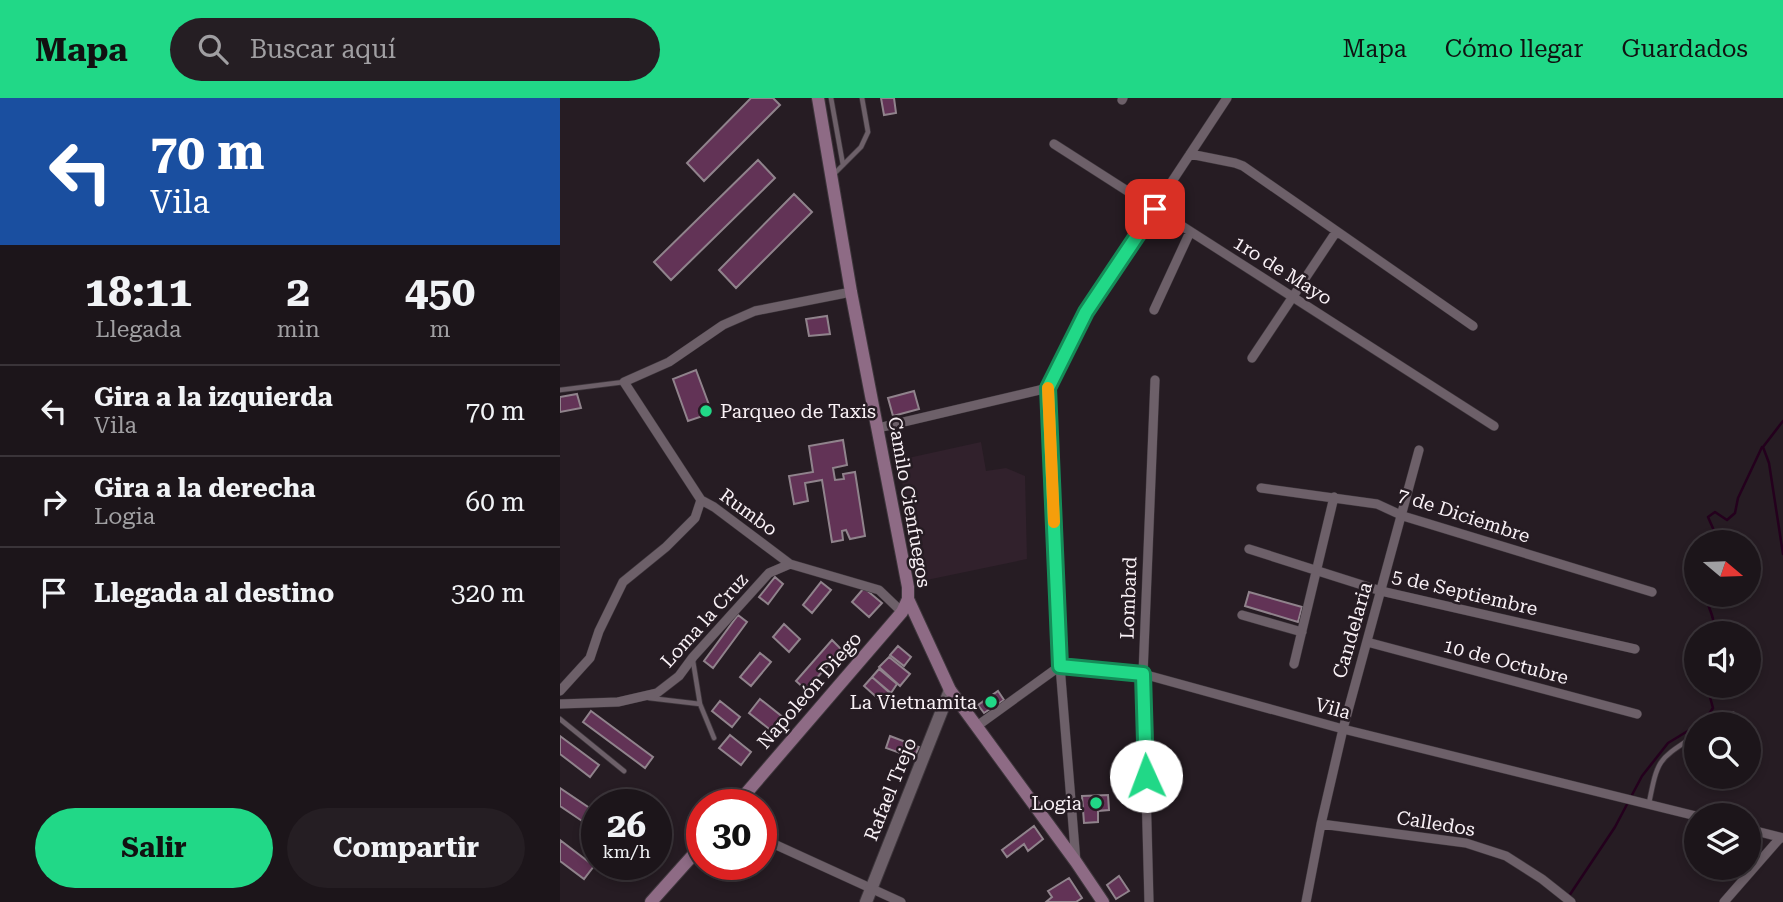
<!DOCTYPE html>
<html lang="es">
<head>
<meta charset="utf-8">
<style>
	body { margin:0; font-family:"Roboto Serif",serif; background:#251e23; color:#f1f3f6; height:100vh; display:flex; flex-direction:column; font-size:26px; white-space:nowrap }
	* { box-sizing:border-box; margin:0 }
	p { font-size:23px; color:#a09fa2 }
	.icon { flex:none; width:38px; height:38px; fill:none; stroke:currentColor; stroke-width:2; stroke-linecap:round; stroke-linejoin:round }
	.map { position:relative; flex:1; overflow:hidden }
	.drawer { display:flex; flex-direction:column; background:#1c151a; width:560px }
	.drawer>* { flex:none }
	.guide { background:#1a4fa0; color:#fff; overflow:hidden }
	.needle { width:46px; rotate:109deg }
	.controls { position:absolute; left:1124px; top:432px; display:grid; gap:14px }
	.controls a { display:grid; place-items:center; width:77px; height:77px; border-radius:50%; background:#1c151a; box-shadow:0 4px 10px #0003,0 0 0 2px #3a3439; font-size:35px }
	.speed { position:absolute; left:21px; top:691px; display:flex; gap:14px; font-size:35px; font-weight:700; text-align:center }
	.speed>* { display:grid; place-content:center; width:91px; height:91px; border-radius:50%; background:#1c151a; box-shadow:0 4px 10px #0003,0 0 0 2px #3a3439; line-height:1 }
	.speed small { font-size:18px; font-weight:400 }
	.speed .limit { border:10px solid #d22; background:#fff; color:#111 }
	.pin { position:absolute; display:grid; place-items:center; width:60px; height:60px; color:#fff; margin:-30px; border-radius:14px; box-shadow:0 4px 10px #0006 }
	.me { position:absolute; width:77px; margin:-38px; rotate:358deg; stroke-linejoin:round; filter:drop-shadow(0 0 5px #0008) }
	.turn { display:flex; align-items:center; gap:24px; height:147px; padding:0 35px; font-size:32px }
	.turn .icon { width:91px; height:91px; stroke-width:2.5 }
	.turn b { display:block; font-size:49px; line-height:60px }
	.eta { display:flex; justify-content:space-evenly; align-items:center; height:119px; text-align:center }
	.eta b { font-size:42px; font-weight:700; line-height:49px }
	.button { display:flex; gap:14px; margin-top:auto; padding:14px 35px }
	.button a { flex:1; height:80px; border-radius:42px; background:#21d887; color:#111; font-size:28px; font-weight:700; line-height:80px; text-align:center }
	.button a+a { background:#251e23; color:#f1f3f6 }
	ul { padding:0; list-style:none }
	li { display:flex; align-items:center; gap:21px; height:91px; padding:0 35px; border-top:2px solid #3a3439 }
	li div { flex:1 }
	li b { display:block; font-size:26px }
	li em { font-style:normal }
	header { display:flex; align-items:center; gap:42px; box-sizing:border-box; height:98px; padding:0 35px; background:#21d887; color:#111 }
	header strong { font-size:33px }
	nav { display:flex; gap:38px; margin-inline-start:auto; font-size:24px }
	.search { width:490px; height:63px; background:#251e23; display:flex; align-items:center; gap:18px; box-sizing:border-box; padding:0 24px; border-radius:38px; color:#a09fa2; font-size:26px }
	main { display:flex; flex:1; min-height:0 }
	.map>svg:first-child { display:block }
	.built { fill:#31212c }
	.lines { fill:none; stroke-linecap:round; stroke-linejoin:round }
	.stream { stroke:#24001d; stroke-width:2.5 }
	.building { fill:#623356; stroke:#90838c; stroke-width:2 }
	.service-casing { stroke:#3e363c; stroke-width:6 }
	.minor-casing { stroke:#3e363c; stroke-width:10 }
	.tertiary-casing { stroke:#3e363c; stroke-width:14 }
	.secondary-casing { stroke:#3e363c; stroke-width:14 }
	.service { stroke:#6d6069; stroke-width:4.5 }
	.minor { stroke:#6d6069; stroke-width:9 }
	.tertiary { stroke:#6d6069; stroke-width:12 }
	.secondary { stroke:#8e6b85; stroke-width:12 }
	.route-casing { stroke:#158c58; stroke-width:18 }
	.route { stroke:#21d887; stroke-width:12 }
	.slow { stroke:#f59e0b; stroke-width:12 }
	.poi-dot { fill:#21d887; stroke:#261c23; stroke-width:2.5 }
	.labels { text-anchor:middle; stroke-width:5; stroke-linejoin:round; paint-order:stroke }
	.street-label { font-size:19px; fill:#f9f1f6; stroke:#261c23 }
	.poi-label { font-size:19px; fill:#f9f1f6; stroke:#261c23; text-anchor:end }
</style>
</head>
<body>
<header>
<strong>Mapa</strong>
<div class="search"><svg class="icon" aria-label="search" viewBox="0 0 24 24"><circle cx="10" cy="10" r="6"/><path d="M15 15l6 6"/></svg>Buscar aquí</div>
<nav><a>Mapa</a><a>Cómo llegar</a><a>Guardados</a></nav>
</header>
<main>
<section class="drawer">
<div class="guide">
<div class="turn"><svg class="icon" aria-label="left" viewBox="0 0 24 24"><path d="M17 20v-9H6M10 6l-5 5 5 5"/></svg><div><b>70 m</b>Vila</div></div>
</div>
<div class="eta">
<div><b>18:11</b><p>Llegada</p></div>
<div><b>2</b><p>min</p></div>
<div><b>450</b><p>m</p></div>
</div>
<ul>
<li><svg class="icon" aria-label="left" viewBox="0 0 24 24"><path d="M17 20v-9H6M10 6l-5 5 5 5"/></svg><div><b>Gira a la izquierda</b><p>Vila</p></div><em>70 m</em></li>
<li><svg class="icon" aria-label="right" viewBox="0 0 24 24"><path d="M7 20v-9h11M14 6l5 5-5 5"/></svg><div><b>Gira a la derecha</b><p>Logia</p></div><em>60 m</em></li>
<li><svg class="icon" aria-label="arrive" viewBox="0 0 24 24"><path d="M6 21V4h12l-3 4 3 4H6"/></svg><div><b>Llegada al destino</b></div><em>320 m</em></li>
</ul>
<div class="button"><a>Salir</a><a>Compartir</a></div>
</section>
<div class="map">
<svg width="1223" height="804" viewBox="0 0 1223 804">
	<rect width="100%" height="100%" fill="#261c23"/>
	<path class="built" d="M421,344L426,373L446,370L465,378L467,461L357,484L339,362Z"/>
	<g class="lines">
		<path class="stream" d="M1223,323L1203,349L1209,365L1223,456
			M1159,444L1148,419L1155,414L1167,422L1175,415L1178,400L1202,349
			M1146,497C1147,512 1159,521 1150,536
			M1136,554V555
			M1138,626L1145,622L1153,610L1147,588
			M1009,798L1055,729L1082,678L1108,645L1136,628"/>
	</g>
	<path class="building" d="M191,0H213L220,7L144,83L127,65Z
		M321,0H334L336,15L324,17Z
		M198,62L215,80L111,182L94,164Z
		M234,96L252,114L176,190L159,172Z
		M267,218L270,236L249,238L246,221Z
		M136,272L152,315L128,323L113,281Z
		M354,293L359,311L333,318L328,300Z
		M17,296L21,310L0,314V299Z
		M283,342L287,367L273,370L275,382L284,381L283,376L295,374L305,438L290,441L286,432L282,433L283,442L272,444L262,382L245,385L248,403L234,406L229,378L253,374L249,348Z
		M215,479L223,486L208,506L199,499Z
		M261,484L271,492L252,515L243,507Z
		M304,490L322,505L309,519L292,504Z
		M689,494L742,509L738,524L685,508Z
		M178,517L187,524L153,570L144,563Z
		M224,526L240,541L229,554L213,539Z
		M272,542L282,552L246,592L236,583Z
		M338,548L351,559L344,568L330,557Z
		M200,555L211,564L191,588L180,579Z
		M329,559L350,576L340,588L319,569Z
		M319,571L337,586L331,595L312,579Z
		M312,579L330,595L322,604L304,588Z
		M438,593L444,602L424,615L418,607Z
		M200,601L224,620L213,634L189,615Z
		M160,603L180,619L172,629L152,613Z
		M31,613L93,659L85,670L23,624Z
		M170,637L191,654L181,667L159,650Z
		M0,638L39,667L30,679L0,656Z
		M330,638L359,649L354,660L326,650Z
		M0,690L37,715L28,727L0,708Z
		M548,697L549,712L538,713V724L524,725L522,698Z
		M474,728L483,741L468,753L464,746L447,759L442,752Z
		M0,742L34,768L24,781L0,763Z
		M559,778L569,793L556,801L547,787Z
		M509,780L522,800L516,804H486L492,799L488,793Z"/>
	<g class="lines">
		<defs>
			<path id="service" d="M271,0L283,67
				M273,77L301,49L308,34L302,0
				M0,292L64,284
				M133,563L140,606L154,640
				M89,600L140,606
				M0,621L64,673
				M1152,626L1173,616
				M1089,705C1098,660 1098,662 1136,637"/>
			<path id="minor" d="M562,2L563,0
				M494,46L934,328
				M630,56L675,65L683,68L913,228
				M291,194L195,213L163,227L109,264L64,284L141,402L154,409L230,466L319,492L342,514
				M594,212L630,134
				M692,260L776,134
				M318,330L488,290
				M701,390L817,406L843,418L1092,494
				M689,451L821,493L1075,551
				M682,517L742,534
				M807,544L1077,616
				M734,566L774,399
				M0,593L30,560L39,533L63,484L106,449L135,420L141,402
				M0,606L58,604L97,595L119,578L133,559L209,475L230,466
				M417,628L500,568L583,576L783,631L1136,718
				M761,726L906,745L946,758L982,781L1011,804
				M1188,731L1223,740
				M201,740L341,804
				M516,764L500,568L488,290L526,214L667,0
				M589,804L583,576L595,282
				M746,804L761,726L783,631L859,352
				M1164,804L1220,740"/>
			<path id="tertiary" d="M306,804L390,592"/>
			<path id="secondary" d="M258,0L291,194L348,489V501L390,592L516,764L543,804
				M176,707L342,514L348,501
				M91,804L142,747"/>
		</defs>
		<use href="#service" class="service-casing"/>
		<use href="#minor" class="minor-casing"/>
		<use href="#tertiary" class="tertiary-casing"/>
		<use href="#secondary" class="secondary-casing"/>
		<use href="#service" class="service"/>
		<use href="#minor" class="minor"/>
		<use href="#tertiary" class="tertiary"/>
		<use href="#secondary" class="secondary"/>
	</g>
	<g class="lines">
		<defs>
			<path id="route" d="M586,678L583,576L500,568L488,290L526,214L595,111"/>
		</defs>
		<use href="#route" class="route-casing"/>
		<use href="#route" class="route"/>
		<path class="slow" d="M488,290L494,424"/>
	</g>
	<g class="poi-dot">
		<circle cx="146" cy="313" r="7"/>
		<circle cx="431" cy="604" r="7"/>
		<circle cx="536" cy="705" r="7"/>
	</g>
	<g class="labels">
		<g class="street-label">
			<text transform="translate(723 172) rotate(32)" y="7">1ro de Mayo</text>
			<text transform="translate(350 404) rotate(80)" y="7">Camilo Cienfuegos</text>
			<text transform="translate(189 414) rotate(36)" y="7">Rumbo</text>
			<text transform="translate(904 417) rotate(18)" y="7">7 de Diciembre</text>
			<text transform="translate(905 494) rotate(13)" y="7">5 de Septiembre</text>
			<text transform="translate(568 500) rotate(-88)" y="7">Lombard</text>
			<text transform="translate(144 522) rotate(-48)" y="7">Loma la Cruz</text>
			<text transform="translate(792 532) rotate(-74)" y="7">Candelaria</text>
			<text transform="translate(946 563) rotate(15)" y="7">10 de Octubre</text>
			<text transform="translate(249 592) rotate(-49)" y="7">Napoleón Diego</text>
			<text transform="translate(773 610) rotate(15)" y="7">Vila</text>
			<text transform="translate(330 691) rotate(-68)" y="7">Rafael Trejo</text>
			<text transform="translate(876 725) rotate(9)" y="7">Calledos</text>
		</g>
		<g class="poi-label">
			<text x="160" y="320" text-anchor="start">Parqueo de Taxis</text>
			<text x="417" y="611">La Vietnamita</text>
			<text x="522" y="712">Logia</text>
		</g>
	</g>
</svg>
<div class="controls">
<a><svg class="needle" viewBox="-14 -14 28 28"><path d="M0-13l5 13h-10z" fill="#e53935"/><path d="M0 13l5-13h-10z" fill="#a09fa2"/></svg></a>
<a><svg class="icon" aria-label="sound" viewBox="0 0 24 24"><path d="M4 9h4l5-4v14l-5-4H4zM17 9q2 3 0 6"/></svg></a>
<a><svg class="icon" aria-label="search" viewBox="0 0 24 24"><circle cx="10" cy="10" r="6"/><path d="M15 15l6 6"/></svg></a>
<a><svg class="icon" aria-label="layers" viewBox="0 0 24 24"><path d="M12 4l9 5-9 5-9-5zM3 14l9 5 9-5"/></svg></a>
</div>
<div class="speed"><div>26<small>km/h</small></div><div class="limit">30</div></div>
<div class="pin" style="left:595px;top:111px;background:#d93025"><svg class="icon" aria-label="arrive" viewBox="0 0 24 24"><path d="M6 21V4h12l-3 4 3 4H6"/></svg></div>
<svg class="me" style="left:586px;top:678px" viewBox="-20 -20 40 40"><circle r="19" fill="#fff"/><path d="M0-13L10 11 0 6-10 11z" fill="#21d887"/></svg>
</div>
</main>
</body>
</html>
